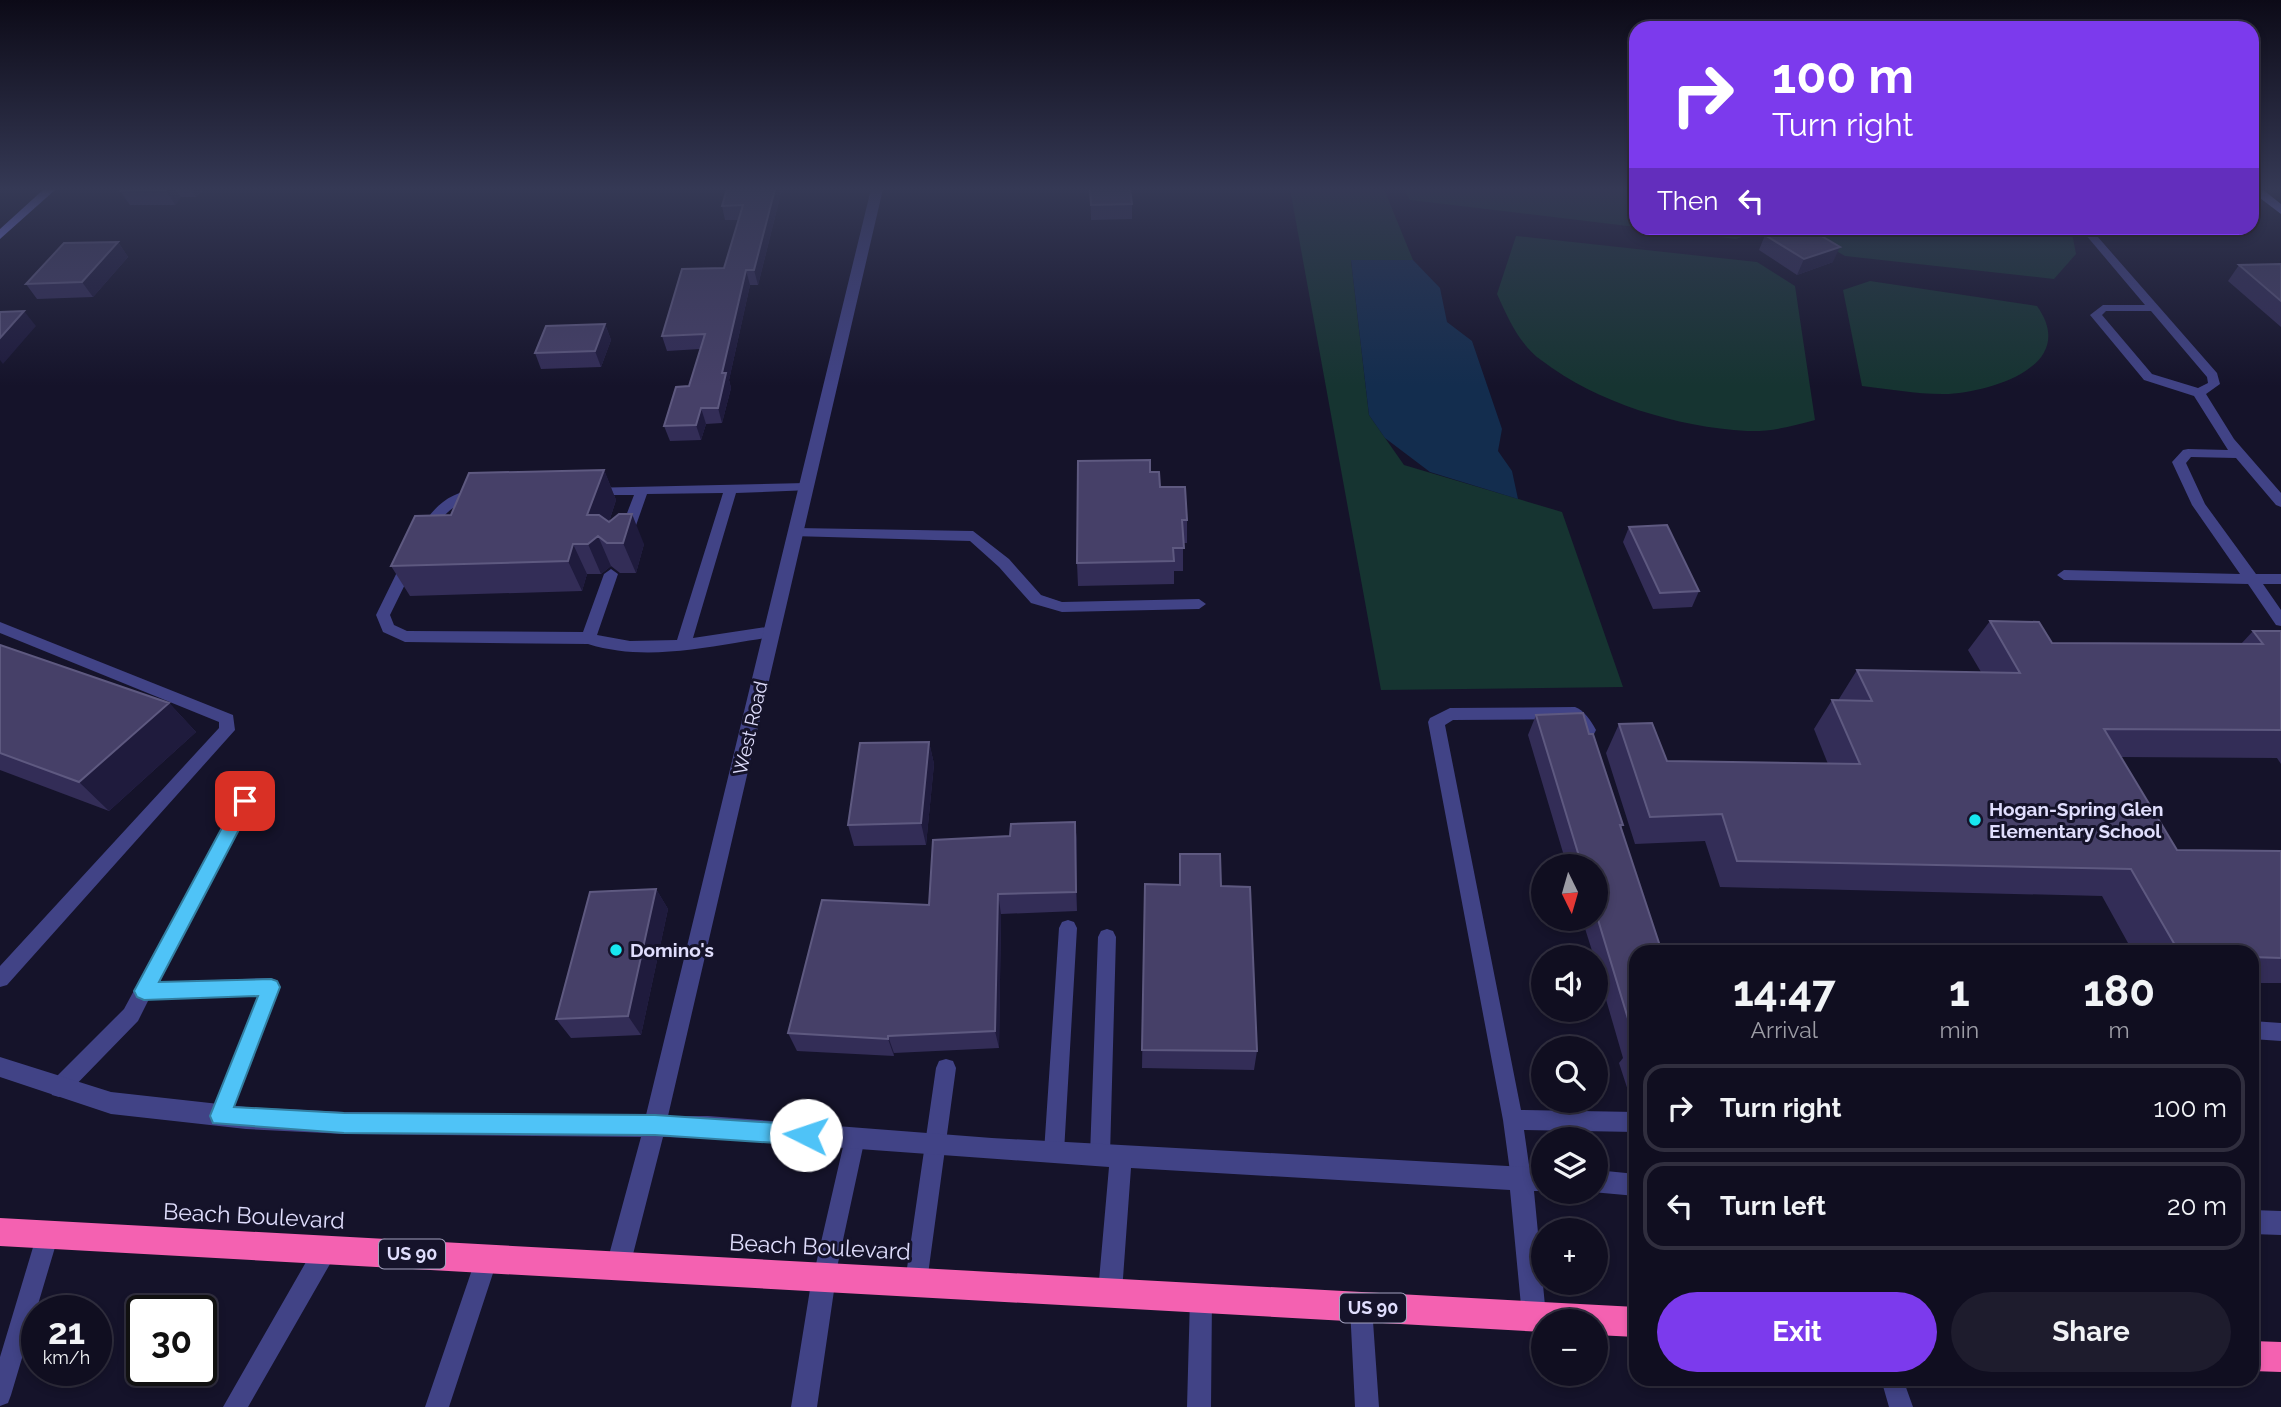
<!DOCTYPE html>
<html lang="en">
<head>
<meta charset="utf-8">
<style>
	body { margin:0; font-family:Raleway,sans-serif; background:#1e1c2d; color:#f1f3f6; height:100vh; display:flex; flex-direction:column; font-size:26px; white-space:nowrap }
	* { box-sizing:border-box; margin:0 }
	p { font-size:23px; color:#9c9ca5 }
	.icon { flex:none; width:38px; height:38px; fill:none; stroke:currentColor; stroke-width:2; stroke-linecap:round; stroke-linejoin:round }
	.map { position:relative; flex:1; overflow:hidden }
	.details { position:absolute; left:1629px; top:945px; width:630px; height:441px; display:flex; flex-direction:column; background:#100e20; border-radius:21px; box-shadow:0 4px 10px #0003,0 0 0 2px #302e3e }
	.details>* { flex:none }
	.top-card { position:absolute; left:1629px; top:21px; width:630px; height:214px; border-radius:21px; box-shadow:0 4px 10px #0003,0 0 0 2px #302e3e; background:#7c3aed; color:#fff; overflow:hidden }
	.needle { width:46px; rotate:175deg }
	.buttons { position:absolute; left:1531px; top:854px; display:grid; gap:14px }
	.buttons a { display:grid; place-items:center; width:77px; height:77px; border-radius:50%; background:#100e20; box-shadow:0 4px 10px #0003,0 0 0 2px #302e3e; font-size:35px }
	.speed { position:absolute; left:21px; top:1295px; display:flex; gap:14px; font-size:35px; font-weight:700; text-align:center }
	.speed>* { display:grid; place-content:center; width:91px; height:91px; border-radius:50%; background:#100e20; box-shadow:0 4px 10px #0003,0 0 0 2px #302e3e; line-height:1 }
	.speed small { font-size:18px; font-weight:400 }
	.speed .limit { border:4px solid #111; border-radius:10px; background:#fff; color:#111 }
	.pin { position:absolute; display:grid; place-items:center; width:60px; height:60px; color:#fff; margin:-30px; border-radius:14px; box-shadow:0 4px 10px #0006 }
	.me { position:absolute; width:77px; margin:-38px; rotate:274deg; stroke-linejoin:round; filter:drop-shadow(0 0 5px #0008) }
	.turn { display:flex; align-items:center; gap:24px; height:147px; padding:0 28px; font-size:32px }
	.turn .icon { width:91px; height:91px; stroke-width:2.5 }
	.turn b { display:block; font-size:49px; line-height:60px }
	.then { display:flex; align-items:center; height:66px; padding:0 28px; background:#0003; gap:14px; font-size:26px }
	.eta { display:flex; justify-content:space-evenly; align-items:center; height:119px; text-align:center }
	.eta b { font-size:42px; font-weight:700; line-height:49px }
	.cta { display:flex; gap:14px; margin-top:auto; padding:14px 28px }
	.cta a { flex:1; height:80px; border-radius:42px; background:#7c3aed; color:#fff; font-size:28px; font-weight:700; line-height:80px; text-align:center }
	.cta a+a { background:#1e1c2d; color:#f1f3f6 }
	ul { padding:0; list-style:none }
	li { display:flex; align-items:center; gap:21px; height:88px; margin:0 14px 10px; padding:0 14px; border:4px solid #302e3e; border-radius:21px }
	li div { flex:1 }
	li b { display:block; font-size:26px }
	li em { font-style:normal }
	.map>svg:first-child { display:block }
	.green { fill:#163431 }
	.water { fill:#132d4e }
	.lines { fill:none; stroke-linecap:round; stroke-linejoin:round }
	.lane { fill:#414386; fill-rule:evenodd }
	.street { fill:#414386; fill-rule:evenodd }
	.secondary { fill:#7c80f6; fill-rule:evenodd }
	.highway { fill:#f461b1; fill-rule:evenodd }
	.wall { fill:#332d57 }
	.shaded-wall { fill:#1f1b3d }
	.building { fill:#464068; stroke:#5e5980; stroke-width:2 }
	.route { fill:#4fc3f7; stroke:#337fa1; stroke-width:2 }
	.poi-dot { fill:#17e7f0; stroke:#15132a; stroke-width:2.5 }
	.labels { text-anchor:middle; stroke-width:6; stroke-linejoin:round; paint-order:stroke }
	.shield { fill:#15132a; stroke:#a3a1be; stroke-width:2 }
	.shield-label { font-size:18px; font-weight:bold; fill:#e0defd }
	.street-label { font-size:19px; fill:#e0defd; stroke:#15132a }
	.poi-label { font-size:19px; font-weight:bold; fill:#e0defd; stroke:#15132a; text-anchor:start }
	.near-street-label { font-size:23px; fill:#e0defd; stroke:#15132a }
</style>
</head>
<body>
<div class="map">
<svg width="2281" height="1407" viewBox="0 0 2281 1407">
	<rect width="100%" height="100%" fill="#15132a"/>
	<path class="green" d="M1290,189H1384L1413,260H1351L1369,415L1404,465L1562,512L1623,687L1381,690Z
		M1404,189H1636V227L1410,200Z
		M1638,228H1769L1736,239Z
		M1817,228H2071L2076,254L2054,279L1845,256L1819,241Z
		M1516,236L1757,262L1795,286L1815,420C1793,426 1770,432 1747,431C1677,427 1597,403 1541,360C1519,344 1508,318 1497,294Z
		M1870,281L2037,306C2079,365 1994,391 1949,394C1920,395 1890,389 1862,386L1843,290Z"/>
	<path class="water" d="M1351,260H1413L1440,288L1447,322L1472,341L1502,429L1498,451L1512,471L1518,499L1430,472L1385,438L1369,415Z"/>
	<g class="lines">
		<path class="lane" d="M2080,228H2090L2217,373L2220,384L2206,394L2234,439L2281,493V507L2276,505L2236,458L2191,457L2186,463L2205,504L2256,574H2281V584H2263L2281,610V626L2276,625L2248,584L2064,580L2057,575L2064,570L2240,574L2192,505L2172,462L2183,450L2188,449L2228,450L2194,396L2144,380L2090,315L2103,305H2145ZM2106,311H2151L2207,377L2208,383L2198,388L2152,374L2102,315Z
			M806,483L811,484L813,487L811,490L736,493L693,638L773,626L778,627L780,631L778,635C764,639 749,640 735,643C686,651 636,659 588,644L405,642L383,632L376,615L402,562L409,557L416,562L390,615L394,625L407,631L583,632L604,574L611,569L618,574L597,635L630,641L677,640L723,493L647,494L633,534L626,539L619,534L634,495H592L587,494L585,491L587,488Z
			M479,489L486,493L484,496C453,504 447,509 430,536H420L418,533C433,507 448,492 479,489Z
			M797,528L973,531L1009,559L1041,595L1062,602L1199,599L1206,604L1199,609L1062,612L1031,603L999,567L970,541L792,536L790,533L792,530Z
			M0,622L233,715L235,730L7,985L0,987V966L219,728V722L0,633Z
			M1575,707C1584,710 1591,721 1596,730L1594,734H1582L1571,719L1453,720L1445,725L1521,1110L1636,1112V1132L1524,1130L1531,1179L1528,1186L1521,1189L1514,1186L1511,1179L1503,1120L1428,722L1430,718L1450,708Z
			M245,794L251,796L253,801L159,982L271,978L278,981L280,987L227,1123L220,1126L213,1123L210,1116L258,996L149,999L138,1021L66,1095L59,1097L52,1095L49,1088L52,1081L124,1009L239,796Z
			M1068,920L1074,922L1077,928L1064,1152L1061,1159L1054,1162L1047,1159L1044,1152L1059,928L1062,922Z
			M1107,929L1113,931L1116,937L1110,1155L1107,1162L1100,1165L1093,1162L1090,1155L1098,937L1101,931Z
			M2252,1021L2281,1023V1041L2252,1039Z
			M946,1059L953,1061L956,1068L927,1282L924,1290L916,1293L908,1290L905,1282L936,1068L939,1061Z
			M855,1128L862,1131L865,1138L835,1277L832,1285L824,1288L816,1285L813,1277L845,1138L848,1131Z
			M48,1223L56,1226L59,1234L11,1395L8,1403L0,1406V1357L37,1234L40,1226Z
			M326,1238L334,1241L337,1249L334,1257L248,1407H223L318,1241Z
			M487,1247L495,1250L498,1258L449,1407H425L476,1258L479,1250Z
			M1201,1287L1209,1290L1212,1298L1211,1407H1187L1190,1298L1193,1290Z
			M1361,1296L1369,1299L1372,1307L1379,1407H1355L1350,1307L1353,1299Z
			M1881,1379H1903L1913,1407H1889Z"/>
		<path class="street" d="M871,189H883L668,1116H708L992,1138L1544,1168V1191H1534L1546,1316L1543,1325L1534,1328L1525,1325L1522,1316L1510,1190L1131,1168L1122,1292L1119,1301L1110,1304L1101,1301L1098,1292L1109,1167L708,1138L663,1137L630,1266L626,1274L618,1278L610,1274L606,1266L641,1137L344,1134L246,1129L111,1114L0,1077V1057L111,1092L246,1107L344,1112L646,1115Z
			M1596,1170L1636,1174V1196L1592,1192H1596Z
			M2252,1210L2281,1211V1235L2252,1234Z
			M824,1265L833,1268L836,1277L817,1407H791L812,1277L815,1268Z"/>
		<path class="secondary" d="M44,189H56L0,239V229Z
			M2252,189H2262L2281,204V214L2252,192Z"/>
		<path class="highway" d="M0,1218L1636,1307V1337L1596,1335V1321H1544V1332L0,1246Z
			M2252,1341L2281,1342V1372L2252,1371Z"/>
	</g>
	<path class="wall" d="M122,189H204L196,197H181L175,205H130L120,191Z
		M727,189H782L758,285H750L729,380L731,388L722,423L706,424L701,440L670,441L664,426L689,386L700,349L667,351L662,336L724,268L738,220H725L722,206Z
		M1090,189L1132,204V219L1091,220Z
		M1765,235L1833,262L1797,275L1759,250Z
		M118,242L128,257L93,297L37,299L26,284Z
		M2281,264V327L2228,281L2239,265Z
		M605,324L611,340L601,367L541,369L535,353Z
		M604,470L616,500L609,522L644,544L636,573H620L611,566L601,574H587L582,591L410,596L391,566L451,515Z
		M1160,487L1187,520V543H1183V571H1174V584L1078,586L1077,563Z
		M1629,527L1699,591L1692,607L1653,609L1623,542Z
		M1990,621L2052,643L2241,644L2253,631H2281V764L2277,758L2121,757L2177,850L2281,851V983H2252V952H2133L2102,896L1720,887L1705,841L1635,844L1606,753L1619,724L1667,761L1828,764L1814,729L1832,700L1839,701V699L1857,670L1981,672L1968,650Z
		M0,645L169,703L196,732L109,811L0,770Z
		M1536,715L1623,825L1621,828L1636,952V1106H1633L1619,1063L1623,1058L1596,965V957H1594L1582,919H1596V866H1567L1528,735Z
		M929,742L934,764L926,845L854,846L848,825Z
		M1075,822L1077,843V911L1001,914L999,1048L894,1053V1056L797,1051L788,1033L929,905L1010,836Z
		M1180,854L1221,886L1257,1051L1254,1070L1142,1068L1145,884L1179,885Z
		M656,889L668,909L641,1035L571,1038L556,1019Z"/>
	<path class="shaded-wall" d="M166,189H175L181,197L175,205L166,190Z
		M191,189H204L196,197Z
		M775,189H782L758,285L754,270Z
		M118,242L128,257L93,297L82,282Z
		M1840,247L1833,262L1797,275L1804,259Z
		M746,270L750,285L729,380L731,388L722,423L718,408L722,373Z
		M24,311L36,326L3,364L0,360V338Z
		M605,324L611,340L601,367L595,351Z
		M701,408L706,424L701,440L696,425Z
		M604,470L616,500L603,540L598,536L611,566L601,574L588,544L587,515Z
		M632,514L644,544L636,573L623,543Z
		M573,544L587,574L582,591L568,561Z
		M169,703L196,732L109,811L79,782Z
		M929,742L934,764L926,845L921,823Z
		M1075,822L1077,843V911L1076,892Z
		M656,889L668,909L641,1035L628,1016Z
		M998,894L1001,914L999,1048L995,1031Z
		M888,1036L894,1053V1056L888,1039Z"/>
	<path class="building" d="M122,189H166V190L120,191Z
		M727,189H775L754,270H746L722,373H726L718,408H701L696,425L664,426L676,387L689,386L705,334L662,336L682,269L724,268L743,205L722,206Z
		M1090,189H1130L1132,204L1091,205Z
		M1789,228H1808L1840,247L1804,259L1765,235Z
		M118,242L82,282L26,284L64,243Z
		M2281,264V301L2239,265Z
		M24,311L0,338V312Z
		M605,324L595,351L535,353L546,326Z
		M1150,460V472H1159L1160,487H1185L1187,520H1182L1184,548H1173L1174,561L1077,563L1078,461Z
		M604,470L587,515H599L609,522L619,514H632L623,543H607L598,536L588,544H573L568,561L391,566L415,516L451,515L469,473Z
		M1667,525L1699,591L1660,593L1629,527Z
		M1990,621L2039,622L2052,643L2263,644L2253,631H2281V730L2104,729L2177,850L2281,851V958L2252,957V952H2179L2131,869L1737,861L1722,814L1650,817L1619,724L1652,723L1667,761L1860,764L1832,700L1872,701L1857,670L2020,673Z
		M0,645L169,703L79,782L0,753Z
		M1583,713L1589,734H1593L1623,825H1620L1662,952H1636V1045L1596,913V866H1582L1536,715Z
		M929,742L921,823L848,825L860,743Z
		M1075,822L1076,892L998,894L995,1031L888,1036V1039L788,1033L822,900L929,905L933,840L1010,836L1011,824Z
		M1180,854H1220L1221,886L1250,887L1257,1051L1142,1050L1145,884L1180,885Z
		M656,889L628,1016L556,1019L590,892Z
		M1636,1046V1063L1631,1047Z"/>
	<linearGradient id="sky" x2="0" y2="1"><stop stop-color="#0c0a17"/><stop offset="0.49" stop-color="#353955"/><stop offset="1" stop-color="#353955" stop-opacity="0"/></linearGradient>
	<rect width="2281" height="386" fill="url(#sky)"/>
	<path class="route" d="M245,794L254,801L159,982L271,979L277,981L280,987L234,1107L344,1113L655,1115L806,1125L813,1128L816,1135L813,1142L806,1145L655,1135L344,1133L213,1123L210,1116L258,996L144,1000L137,997L134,991L239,796Z"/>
	<g class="poi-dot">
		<circle cx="1975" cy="820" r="7"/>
		<circle cx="616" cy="950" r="7"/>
	</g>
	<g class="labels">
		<g class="shield">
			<rect x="379" y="1239.5" width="66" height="29" rx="5"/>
			<rect x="1340" y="1293.5" width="66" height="29" rx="5"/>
		</g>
		<g class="shield-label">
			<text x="412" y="1260">US 90</text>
			<text x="1373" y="1314">US 90</text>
		</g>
		<g class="street-label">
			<text transform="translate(750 728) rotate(-77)" y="7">West Road</text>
		</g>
		<g class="poi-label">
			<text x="1989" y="816">Hogan-Spring Glen<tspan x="1989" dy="22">Elementary School</tspan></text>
			<text x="630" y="957">Domino's</text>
		</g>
		<g class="near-street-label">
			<text transform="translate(254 1216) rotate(3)" y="8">Beach Boulevard</text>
			<text transform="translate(820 1247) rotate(3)" y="8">Beach Boulevard</text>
		</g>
	</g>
</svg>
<div class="buttons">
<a><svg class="needle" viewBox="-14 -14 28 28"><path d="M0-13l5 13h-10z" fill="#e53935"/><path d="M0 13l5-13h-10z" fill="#9c9ca5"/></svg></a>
<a><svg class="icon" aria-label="sound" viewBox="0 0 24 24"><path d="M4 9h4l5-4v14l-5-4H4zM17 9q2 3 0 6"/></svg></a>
<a><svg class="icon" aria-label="search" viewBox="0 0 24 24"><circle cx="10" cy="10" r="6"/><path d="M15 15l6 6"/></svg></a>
<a><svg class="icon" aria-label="layers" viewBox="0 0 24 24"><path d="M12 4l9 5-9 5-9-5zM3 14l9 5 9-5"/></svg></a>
<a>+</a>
<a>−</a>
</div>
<div class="speed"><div>21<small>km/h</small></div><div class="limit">30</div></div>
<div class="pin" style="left:245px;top:801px;background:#d93025"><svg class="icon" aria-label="arrive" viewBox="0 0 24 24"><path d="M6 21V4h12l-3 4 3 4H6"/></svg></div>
<svg class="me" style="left:806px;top:1135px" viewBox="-20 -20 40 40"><circle r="19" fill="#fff"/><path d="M0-13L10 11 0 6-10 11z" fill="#4fc3f7"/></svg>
<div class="top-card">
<div class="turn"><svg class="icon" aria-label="right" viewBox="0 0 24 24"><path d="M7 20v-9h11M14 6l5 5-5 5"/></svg><div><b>100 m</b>Turn right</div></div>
<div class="then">Then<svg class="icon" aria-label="left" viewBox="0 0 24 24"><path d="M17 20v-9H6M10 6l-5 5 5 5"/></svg></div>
</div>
<section class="details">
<div class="eta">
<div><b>14:47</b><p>Arrival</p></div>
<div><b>1</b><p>min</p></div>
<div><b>180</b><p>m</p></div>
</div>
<ul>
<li><svg class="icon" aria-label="right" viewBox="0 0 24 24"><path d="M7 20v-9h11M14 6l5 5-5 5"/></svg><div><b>Turn right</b></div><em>100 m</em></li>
<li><svg class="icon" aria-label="left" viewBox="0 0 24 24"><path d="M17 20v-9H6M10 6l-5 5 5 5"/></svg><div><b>Turn left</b></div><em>20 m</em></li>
</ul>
<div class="cta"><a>Exit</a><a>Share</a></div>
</section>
</div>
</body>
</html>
